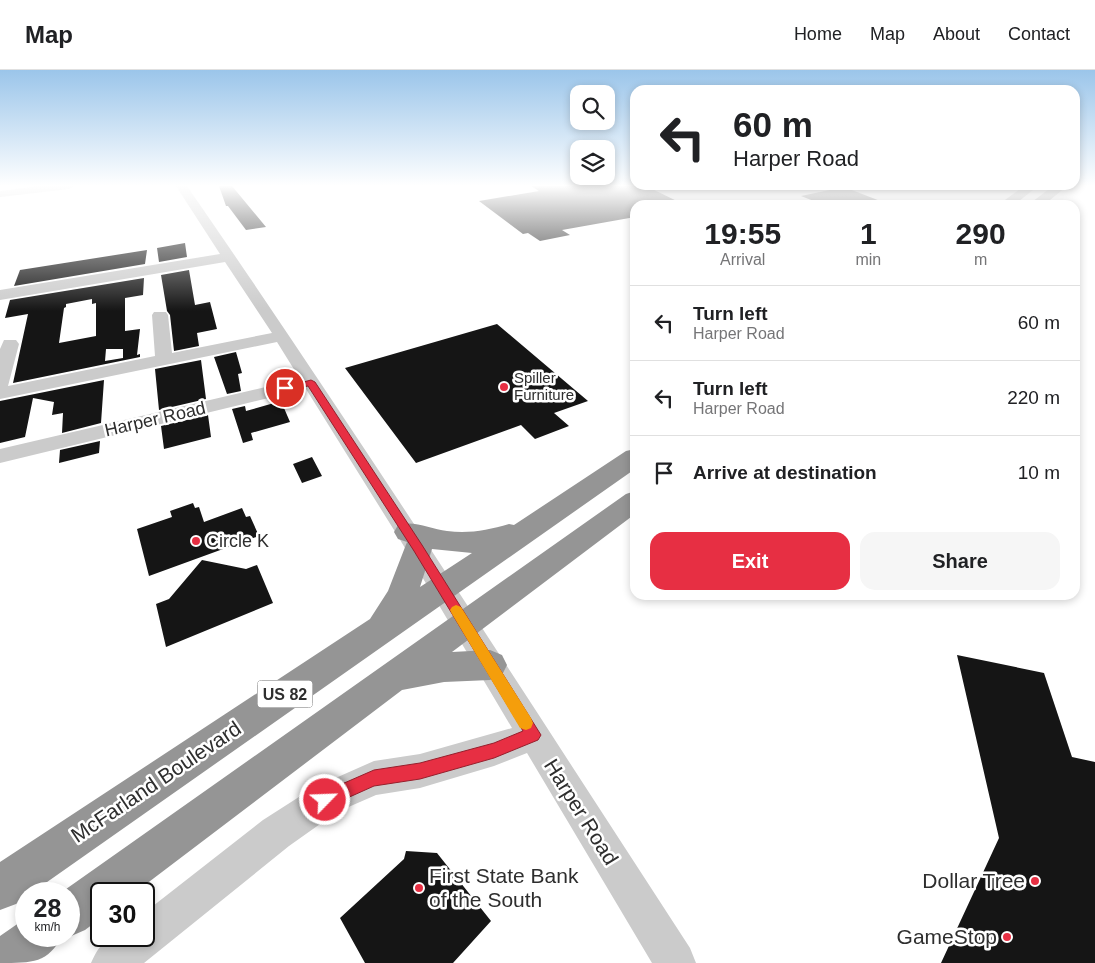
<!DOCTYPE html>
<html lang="en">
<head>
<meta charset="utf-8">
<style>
	body { margin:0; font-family:Arial,sans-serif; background:#f6f6f6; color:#202124; height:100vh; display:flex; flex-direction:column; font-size:19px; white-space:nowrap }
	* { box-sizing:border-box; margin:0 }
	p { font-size:16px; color:#757577 }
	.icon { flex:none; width:28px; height:28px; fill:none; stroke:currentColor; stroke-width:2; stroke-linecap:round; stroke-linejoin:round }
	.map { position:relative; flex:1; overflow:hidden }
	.details { position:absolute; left:630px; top:130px; width:450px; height:400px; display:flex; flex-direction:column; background:#fff; border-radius:15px; box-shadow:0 2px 8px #0003 }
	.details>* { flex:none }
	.top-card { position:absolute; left:630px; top:15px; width:450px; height:105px; border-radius:15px; box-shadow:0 2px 8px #0003; background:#fff; color:#202124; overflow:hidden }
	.fabs { position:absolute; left:570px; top:15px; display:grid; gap:10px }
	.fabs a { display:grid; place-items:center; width:45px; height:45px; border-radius:10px; background:#fff; box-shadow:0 2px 8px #0003; font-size:25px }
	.speed { position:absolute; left:15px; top:812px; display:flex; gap:10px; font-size:25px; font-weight:700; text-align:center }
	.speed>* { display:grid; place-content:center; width:65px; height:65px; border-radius:50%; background:#fff; box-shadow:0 2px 8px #0003; line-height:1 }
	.speed small { font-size:12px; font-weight:400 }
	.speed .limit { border:2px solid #111; border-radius:8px; background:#fff; color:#111 }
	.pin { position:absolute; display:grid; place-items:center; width:42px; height:42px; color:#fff; margin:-21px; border:2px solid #fff; border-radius:50%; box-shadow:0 1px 5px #0007 }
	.me { position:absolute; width:55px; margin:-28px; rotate:66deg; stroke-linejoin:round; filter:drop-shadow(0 0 4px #0008) }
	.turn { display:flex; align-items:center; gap:18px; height:105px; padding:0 20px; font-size:22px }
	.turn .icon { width:65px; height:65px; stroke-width:2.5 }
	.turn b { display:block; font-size:35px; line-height:42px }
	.eta { display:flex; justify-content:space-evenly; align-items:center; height:85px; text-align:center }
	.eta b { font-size:30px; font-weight:700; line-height:35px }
	.action { display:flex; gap:10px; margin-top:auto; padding:10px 20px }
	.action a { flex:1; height:58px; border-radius:15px; background:#e72f43; color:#fff; font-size:20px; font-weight:700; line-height:58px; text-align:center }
	.action a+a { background:#f6f6f6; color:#202124 }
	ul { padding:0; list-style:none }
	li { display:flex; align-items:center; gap:15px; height:75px; padding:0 20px; border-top:1px solid #e0e0e0 }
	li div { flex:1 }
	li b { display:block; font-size:19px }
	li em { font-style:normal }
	header { display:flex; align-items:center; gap:30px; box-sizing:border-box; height:70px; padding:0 25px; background:#fff; border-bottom:1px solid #e0e0e0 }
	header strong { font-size:24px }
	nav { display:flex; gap:28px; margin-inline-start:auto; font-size:18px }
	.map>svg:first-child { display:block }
	.building { fill:#151515; fill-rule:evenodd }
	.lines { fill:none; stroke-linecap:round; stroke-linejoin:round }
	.minor { fill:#cbcbcb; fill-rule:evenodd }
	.highway { fill:#959595; fill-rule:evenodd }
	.route { fill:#e72f43; stroke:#961f2c }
	.slow { fill:#f59e0b }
	.poi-dot { fill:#e72f43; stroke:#fff; stroke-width:2 }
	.labels { text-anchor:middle; stroke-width:5; stroke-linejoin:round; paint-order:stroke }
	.far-poi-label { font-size:15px; fill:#2e2e2e; stroke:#fff; text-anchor:start }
	.shield { fill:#fff; stroke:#6d6d6d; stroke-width:1 }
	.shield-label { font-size:16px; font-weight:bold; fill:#2e2e2e }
	.street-label { font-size:18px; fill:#2e2e2e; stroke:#fff }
	.poi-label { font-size:18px; fill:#2e2e2e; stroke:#fff; text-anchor:start }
	.near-street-label { font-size:21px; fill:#2e2e2e; stroke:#fff }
	.near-poi-label { font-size:21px; fill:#2e2e2e; stroke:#fff; text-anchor:end }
</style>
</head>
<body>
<header>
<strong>Map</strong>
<nav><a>Home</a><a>Map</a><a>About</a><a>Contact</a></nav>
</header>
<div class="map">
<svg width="1095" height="893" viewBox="0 0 1095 893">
	<rect width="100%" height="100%" fill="#fff"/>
	<path class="building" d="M219,116H232L266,157L246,160L228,136H226Z
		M531,116H646L685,135H635V147L562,160L570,165L540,171L528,163L523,164L479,131L539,121Z
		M844,117L888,134V135H824L801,126Z
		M185,173L187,187L159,192L157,178Z
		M147,180L145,194L14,216L20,200Z
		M189,200L195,235L210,232L217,259L197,263L199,276L174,281L170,245L167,241L161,205Z
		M144,208L143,225L125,228V261L140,259L137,285L140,284V287L13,313L28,244L5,248L10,230ZM92,229V234L96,233V266L59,273L64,238L66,237V234ZM106,279H123V288L105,291Z
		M497,254L588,331L554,343L569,356L535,369L521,355L416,393L345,298Z
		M236,282L242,303L238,304L241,321L227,324L214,287Z
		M201,290L206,329L159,340L155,299Z
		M104,310L101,353L62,363L63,343L52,345L54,332L33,328L25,367L0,373V331Z
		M281,331L290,352L251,363L253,370L243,373L232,339L245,336L246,341Z
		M208,345L211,367L164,379L161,356Z
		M100,371L99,383L59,393L60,380Z
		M312,387L322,406L302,413L293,394Z
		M193,433L195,438L199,437L204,452L242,438L246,447L250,446L259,466L149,506L137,459L172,447L170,441Z
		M202,490L246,499L257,495L273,533L166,577L156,534L169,529Z
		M957,585L1044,603L1072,687L1095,692V893H941L999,768Z
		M406,781L437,783L491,851L453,893H365L340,848L404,789Z"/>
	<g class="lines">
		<path class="minor" d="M40,116H74L69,119L0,127V121Z
			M176,116H187C359,365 524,623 690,878L696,893H652L527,683L494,696L420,718L376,725L337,742L289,776L144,893H91C104,863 115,866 144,866V843L263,750L313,718L374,691L420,684L512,658L399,468L306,319L0,393V379L300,309L277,272L0,329V279L4,270H16L19,274L8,316L155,286L152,245L154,242H166L168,245L172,283L272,263L225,192L0,230V220L220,184Z"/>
		<path class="highway" d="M1024,116H1038L1014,135H998Z
			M1053,116H1067L1044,135H1028Z
			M635,379V399L30,824H26V826L16,834L0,840V792L370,549L388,521L407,472L398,469L394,462L398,455C414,450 431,459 447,461C469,464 488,460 509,454L514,455L626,381ZM432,479L472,483L420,517Z
			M635,421V444L452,582L490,580L502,585L507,595L502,605L490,610L444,612L402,620L133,824H101V848L85,860L69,867L68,866L69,824H59L626,424Z
			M26,848V866H62C48,893 33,893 0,893V866Z"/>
	</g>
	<linearGradient id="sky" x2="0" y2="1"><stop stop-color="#9bc5ea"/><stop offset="0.48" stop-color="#fff"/><stop offset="1" stop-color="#fff" stop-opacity="0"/></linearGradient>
	<rect width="1095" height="241" fill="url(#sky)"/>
	<path class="route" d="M311,310L315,312L422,475L541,665L538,670L494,688L420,709L374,716L325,738L319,736L317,730L319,724L374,700L420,693L494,673L523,661L414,481L308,316L285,321L281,318Z"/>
	<path class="slow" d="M456,535L461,537L531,648L533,653L531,658L526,660L520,658L452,544L450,540L452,537Z"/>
	<g class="poi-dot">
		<circle cx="504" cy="317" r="5"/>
		<circle cx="196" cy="471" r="5"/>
		<circle cx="1035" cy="811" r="5"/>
		<circle cx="419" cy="818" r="5"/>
		<circle cx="1007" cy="867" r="5"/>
	</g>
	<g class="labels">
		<g class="far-poi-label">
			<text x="514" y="313">Spiller<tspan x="514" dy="17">Furniture</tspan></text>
		</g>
		<rect class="shield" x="257.5" y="610.5" width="55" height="27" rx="4"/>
		<g class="shield-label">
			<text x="285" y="630">US 82</text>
		</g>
		<g class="street-label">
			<text transform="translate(155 349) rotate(-13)" y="6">Harper Road</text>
		</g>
		<g class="poi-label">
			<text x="206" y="477">Circle K</text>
		</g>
		<g class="near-street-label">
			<text transform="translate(156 712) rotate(-34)" y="7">McFarland Boulevard</text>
			<text transform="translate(581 742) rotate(58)" y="7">Harper Road</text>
		</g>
		<g class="near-poi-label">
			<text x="429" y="813" text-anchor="start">First State Bank<tspan x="429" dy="24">of the South</tspan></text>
			<text x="1025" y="818">Dollar Tree</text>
			<text x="997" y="874">GameStop</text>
		</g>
	</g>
</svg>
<div class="fabs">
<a><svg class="icon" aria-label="search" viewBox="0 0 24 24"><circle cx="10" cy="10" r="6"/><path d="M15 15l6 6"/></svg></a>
<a><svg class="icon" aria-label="layers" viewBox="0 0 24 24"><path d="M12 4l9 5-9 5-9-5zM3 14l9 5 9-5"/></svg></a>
</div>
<div class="speed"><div>28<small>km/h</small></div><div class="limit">30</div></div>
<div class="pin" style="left:285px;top:318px;background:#d93025"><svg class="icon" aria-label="arrive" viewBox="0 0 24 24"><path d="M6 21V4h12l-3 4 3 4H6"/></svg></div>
<svg class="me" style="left:325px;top:730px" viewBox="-20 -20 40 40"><circle r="17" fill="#e72f43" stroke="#fff" stroke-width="3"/><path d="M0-11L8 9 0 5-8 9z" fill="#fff"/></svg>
<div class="top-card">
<div class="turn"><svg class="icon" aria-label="left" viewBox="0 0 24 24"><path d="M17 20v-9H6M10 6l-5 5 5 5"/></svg><div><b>60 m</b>Harper Road</div></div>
</div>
<section class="details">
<div class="eta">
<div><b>19:55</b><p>Arrival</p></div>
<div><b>1</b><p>min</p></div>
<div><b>290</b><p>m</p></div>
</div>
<ul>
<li><svg class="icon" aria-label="left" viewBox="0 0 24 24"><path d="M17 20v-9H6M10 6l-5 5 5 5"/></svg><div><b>Turn left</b><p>Harper Road</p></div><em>60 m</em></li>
<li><svg class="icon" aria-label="left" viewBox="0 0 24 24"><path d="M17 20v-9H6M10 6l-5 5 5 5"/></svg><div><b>Turn left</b><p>Harper Road</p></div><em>220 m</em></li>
<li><svg class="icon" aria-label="arrive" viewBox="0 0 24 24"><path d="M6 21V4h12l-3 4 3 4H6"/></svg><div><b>Arrive at destination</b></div><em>10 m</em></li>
</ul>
<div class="action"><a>Exit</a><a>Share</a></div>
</section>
</div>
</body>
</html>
